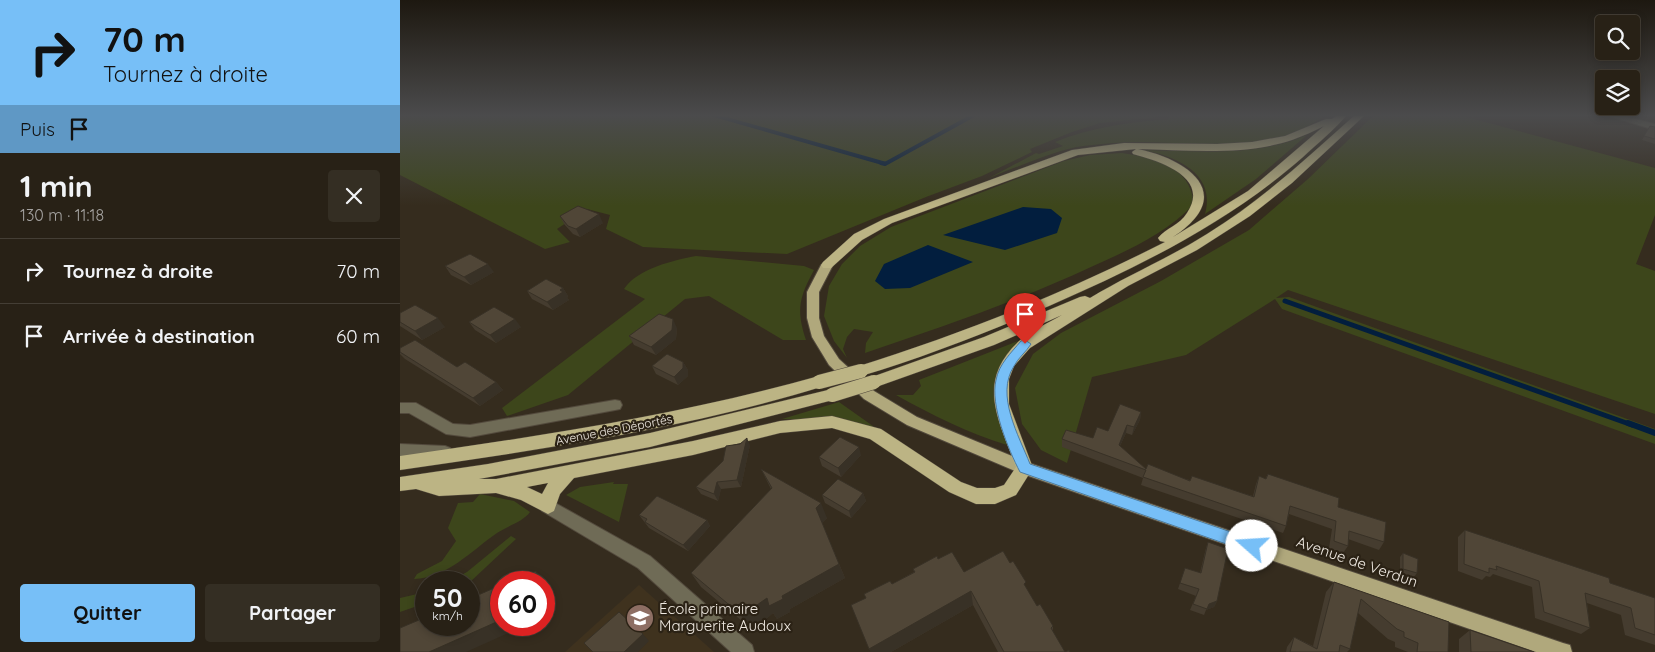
<!DOCTYPE html>
<html lang="fr">
<head>
<meta charset="utf-8">
<style>
	body { margin:0; font-family:Quicksand,sans-serif; background:#342e23; color:#f1f3f6; height:100vh; display:flex; flex-direction:column; font-size:19px; white-space:nowrap }
	* { box-sizing:border-box; margin:0 }
	p { font-size:16px; color:#a5a3a1 }
	.icon { flex:none; width:28px; height:28px; fill:none; stroke:currentColor; stroke-width:2; stroke-linecap:round; stroke-linejoin:round }
	.map { position:relative; flex:1; overflow:hidden }
	.side { display:flex; flex-direction:column; background:#282116; width:400px }
	.side>* { flex:none }
	.guide { background:#77bff7; color:#111; overflow:hidden }
	.buttons { position:absolute; left:1195px; top:15px; display:grid; gap:10px }
	.buttons a { display:grid; place-items:center; width:45px; height:45px; border-radius:5px; background:#282116; box-shadow:0 2px 8px #0003,0 0 0 1px #443e35; font-size:25px }
	.speed { position:absolute; left:15px; top:571px; display:flex; gap:10px; font-size:25px; font-weight:700; text-align:center }
	.speed>* { display:grid; place-content:center; width:65px; height:65px; border-radius:50%; background:#282116; box-shadow:0 2px 8px #0003,0 0 0 1px #443e35; line-height:1 }
	.speed small { font-size:12px; font-weight:400 }
	.speed .limit { border:8px solid #d22; background:#fff; color:#111 }
	.pin { position:absolute; display:grid; place-items:center; width:42px; height:42px; color:#fff; margin:-51px -21px; border-radius:50% 50% 50% 0; rotate:-45deg; box-shadow:0 0 5px #0007 }
	.pin .icon { rotate:45deg }
	.me { position:absolute; width:55px; margin:-28px; rotate:289deg; stroke-linejoin:round; filter:drop-shadow(0 0 4px #0008) }
	.turn { display:flex; align-items:center; gap:18px; height:105px; padding:0 20px; font-size:22px }
	.turn .icon { width:65px; height:65px; stroke-width:2.5 }
	.turn b { display:block; font-size:35px; line-height:42px }
	.then { display:flex; align-items:center; height:48px; padding:0 20px; background:#0003; gap:10px; font-size:19px }
	.round { display:grid; place-items:center; flex:none; width:52px; height:52px; border-radius:5px; background:#342e23 }
	.headline { display:flex; align-items:center; justify-content:space-between; height:85px; padding:0 20px }
	h1 { font-size:30px; font-weight:700; line-height:38px }
	.cta { display:flex; gap:10px; margin-top:auto; padding:10px 20px }
	.cta a { flex:1; height:58px; border-radius:5px; background:#77bff7; color:#111; font-size:20px; font-weight:700; line-height:58px; text-align:center }
	.cta a+a { background:#342e23; color:#f1f3f6 }
	ul { padding:0; list-style:none }
	li { display:flex; align-items:center; gap:15px; height:65px; padding:0 20px; border-top:1px solid #443e35 }
	li div { flex:1 }
	li b { display:block; font-size:19px }
	li em { font-style:normal }
	main { display:flex; flex:1; min-height:0 }
	.map>svg:first-child { display:block }
	.built { fill:#3f321e }
	.green { fill:#3d461b }
	.water { fill:#021e3e }
	.lines { fill:none; stroke-linecap:round; stroke-linejoin:round }
	.stream-far2 { stroke:#021e3e; stroke-width:4 }
	.stream-far1 { stroke:#021e3e; stroke-width:5 }
	.stream { stroke:#021e3e; stroke-width:6 }
	.minor-casing { stroke:#534a3d; stroke-width:2 }
	.primary-casing { stroke:#534a3d; stroke-width:2 }
	.trunk-casing { stroke:#534a3d; stroke-width:1 }
	.minor { fill:#6f6b56; fill-rule:evenodd }
	.primary { fill:#b0a87c; fill-rule:evenodd }
	.trunk { fill:#bcb484; fill-rule:evenodd }
	.trunk-bridge-casing { stroke:#534a3d; stroke-width:15; stroke-linecap:butt }
	.trunk-bridge { stroke:#bcb484; stroke-width:14 }
	.wall { fill:#453c2f }
	.shaded-wall { fill:#383126 }
	.building { fill:#504637; stroke:#383126 }
	.route { fill:#77bff7; stroke:#4d7ca1 }
	.labels { text-anchor:middle; stroke-width:4.5; stroke-linejoin:round; paint-order:stroke }
	.street-label { font-size:12px; fill:#efe9e1; stroke:#2b2215 }
	.near-street-label { font-size:15px; fill:#efe9e1; stroke:#2b2215 }
	.near-poi-label { font-size:15px; fill:#efe9e1; stroke:#2b2215; text-anchor:start }
</style>
</head>
<body>
<main>
<section class="side">
<div class="guide">
<div class="turn"><svg class="icon" aria-label="right" viewBox="0 0 24 24"><path d="M7 20v-9h11M14 6l5 5-5 5"/></svg><div><b>70 m</b>Tournez à droite</div></div>
<div class="then">Puis<svg class="icon" aria-label="arrive" viewBox="0 0 24 24"><path d="M6 21V4h12l-3 4 3 4H6"/></svg></div>
</div>
<div class="headline"><div><h1>1 min</h1><p>130 m · 11:18</p></div><a class="round"><svg class="icon" aria-label="close" viewBox="0 0 24 24"><path d="M6 6l12 12M18 6L6 18"/></svg></a></div>
<ul>
<li><svg class="icon" aria-label="right" viewBox="0 0 24 24"><path d="M7 20v-9h11M14 6l5 5-5 5"/></svg><div><b>Tournez à droite</b></div><em>70 m</em></li>
<li><svg class="icon" aria-label="arrive" viewBox="0 0 24 24"><path d="M6 21V4h12l-3 4 3 4H6"/></svg><div><b>Arrivée à destination</b></div><em>60 m</em></li>
</ul>
<div class="cta"><a>Quitter</a><a>Partager</a></div>
</section>
<div class="map">
<svg width="1255" height="652" viewBox="0 0 1255 652">
	<rect width="100%" height="100%" fill="#352c1e"/>
	<path class="built" d="M239,585L314,652H165Z"/>
	<path class="green" d="M0,115H307L357,129L390,136L320,115H759L758,117L700,123L672,132L630,149L632,152L582,176L526,197L387,254L243,247L206,229L210,215L187,209L157,229L170,242L145,249L0,175Z
		M768,115H925C862,163 786,137 714,143C701,144 688,145 676,147C646,154 617,167 589,178L636,153L639,154L663,146L655,142C692,127 730,122 770,119Z
		M974,115H1059L1255,168V215L1236,264L1255,271V414L888,290L876,298L889,297L1255,429V444L882,309L875,299L786,355L692,377L667,463L641,450L622,424L615,388L633,354L661,333L761,281L849,230L908,179Z
		M907,135L856,179L805,214C816,174 778,157 744,150C798,151 856,157 907,135Z
		M722,153C755,158 790,165 794,204C765,234 729,250 691,267C618,301 542,327 465,353L466,343L473,332L454,329L447,337L443,349L447,358L434,341L424,316L429,286L442,264L460,246L491,227L664,161L690,155Z
		M296,256L404,266L414,270C399,298 396,310 406,340H383L309,296L285,299L168,395L107,416L102,408L245,299L224,289C237,269 274,260 296,256Z
		M618,341C613,347 607,353 603,360C588,387 598,418 607,445C568,433 532,415 496,395H513L521,386L519,380Z
		M439,402L480,431L444,420L382,419Z
		M214,482L213,484H228L219,522L166,495L180,487Z
		M80,494L114,501L130,512C123,522 107,526 97,533C71,551 47,578 14,579L17,574L42,561L56,541L48,528L58,503L73,502Z
		M111,536L116,539L69,583L48,582L67,572Z
		M26,592V603L0,612V598Z"/>
	<path class="water" d="M307,115H320L490,163L482,165Z
		M623,207L651,209L662,218L657,233L605,250L543,235Z
		M528,245L573,262L510,288L485,289L475,281L484,264Z"/>
	<g class="lines">
		<path class="stream-far2" d="M481,163L485,164L574,115"/>
		<path class="stream-far1" d="M885,301L1232,425"/>
		<path class="stream" d="M1228,423L1255,433"/>
		<defs>
			<path id="minor" d="M1206,115H1219L1255,124V130Z
				M215,400L220,401L222,405L220,409L215,410L70,437L46,434L9,413H0V403H16L53,424L70,425Z
				M0,444L45,446L50,448L52,452L50,456L45,458L0,456Z
				M148,499L250,556L352,645L354,652H331L238,568L142,511L140,506L142,501Z"/>
			<path id="primary" d="M427,261L433,265L419,292V318L424,336L439,359L474,391L517,417L629,463L1163,643L1170,645L1172,652H1136L620,473L507,425L464,399L429,365L412,337L407,318V292L421,265Z"/>
			<path id="trunk" d="M937,115H947C934,130 917,144 903,157C828,223 740,266 649,306C587,332 525,357 461,376L456,375L454,371L456,367C562,334 667,292 765,242L760,241L758,238C766,228 780,225 787,213C811,177 759,161 733,154L732,152L736,149L678,155L492,223L462,240L431,268H423L421,265L423,262L454,234L484,219L672,150L724,143L817,144L852,142L885,136L926,119H932ZM924,126L848,191L773,237C837,195 790,160 738,149C788,150 844,156 892,140C903,136 914,131 924,126Z
				M955,115H965L892,183L850,216L797,250L728,286L630,348L614,366L609,379V404L633,468L616,495L595,504H576L549,492L470,439L432,428L380,433L293,455L174,478L160,494L154,511L148,514L121,500L96,493L39,496L16,489L0,491V477L88,464L250,433L432,389L437,391L440,395L437,399L250,447L79,479H96L293,441L380,421L432,416L481,429L561,482L577,488H595L604,485L616,467C599,420 575,382 619,341C631,331 648,323 662,315L594,345L479,386L474,388L469,386L467,382L469,378L584,337L680,297L685,296L690,298C728,275 769,258 807,234C862,200 907,158 955,115ZM148,483L142,494L127,487Z
				M419,376L424,378L426,382L424,386C286,429 143,449 0,470V456C141,436 281,415 419,376Z"/>
		</defs>
		<use href="#minor" class="minor-casing"/>
		<use href="#primary" class="primary-casing"/>
		<use href="#trunk" class="trunk-casing"/>
		<use href="#minor" class="minor"/>
		<use href="#primary" class="primary"/>
		<use href="#trunk" class="trunk"/>
		<defs>
			<path id="trunk-bridge" d="M419,382L461,371
				M432,395L474,382"/>
		</defs>
		<use href="#trunk-bridge" class="trunk-bridge-casing"/>
		<use href="#trunk-bridge" class="trunk-bridge"/>
	</g>
	<path class="wall" d="M1061,115H1076L1073,118Z
		M1250,126L1255,127V144L1242,140Z
		M160,216L203,223L180,237L173,234L164,224Z
		M45,266L94,272L71,285L51,275Z
		M163,288L168,296L167,297L169,300L153,310L132,299L127,291Z
		M0,313L45,327L22,340L0,326Z
		M69,322L121,327L96,343L75,330Z
		M277,328L276,339L256,355L234,345L229,336Z
		M0,348L57,367L96,382L103,390L80,406L5,359L0,354Z
		M283,362L288,370V376L278,385L256,374L252,366Z
		M741,412L740,420L732,435L726,433L720,446L746,469L853,496L856,484L859,476L865,479L868,474L938,507L984,542L979,550L948,539V546L943,553L929,548L932,529L889,514L886,526L883,533L741,485L743,478L662,447V439L693,438L708,431Z
		M350,445L341,487L321,489L318,501L301,494L296,487Z
		M461,455L441,477L422,466L419,457Z
		M361,469L427,518L422,523L445,578L390,609V612L377,619L373,613L366,619L348,626L301,587L291,573L371,489Z
		M463,493L466,501L451,518L425,503L422,495Z
		M239,515L307,520L310,526L288,551L249,528Z
		M1065,530L1210,583L1255,598V645L1225,635L1221,615L1187,603L1190,628L1181,634L1135,618L1132,587L1093,574L1090,577L1086,576L1082,580L1058,571V537Z
		M808,542L817,601L814,607L806,610L804,615L790,610L796,596L778,589L785,568L800,573L806,548Z
		M1003,553L1017,573L1014,577L1000,572V557Z
		M538,559L564,572L610,563L637,606L653,626V632L665,652H670H598L573,605L491,652H471L469,649L492,584L514,572L513,569Z
		M934,582L1048,652H1008L995,647V642L988,639L958,613L950,649L947,652H886L887,647L894,637L913,646L926,592Z
		M1070,630L1134,652H1059V639Z"/>
	<path class="shaded-wall" d="M199,214L203,223L180,237L176,229Z
		M88,264L94,272L71,285L64,277Z
		M163,288L168,296L167,297L169,300L153,310L147,302L160,290Z
		M38,318L45,327L22,340L15,331Z
		M115,319L121,327L96,343L90,335Z
		M273,319L277,328L276,339L256,355L251,347Z
		M283,362L288,370V376L278,385L274,377Z
		M96,382L103,390L80,406L73,398Z
		M741,412L740,420L732,435L734,427Z
		M727,425L726,433L717,452L719,445Z
		M347,438L350,445L341,487L337,480Z
		M459,447L461,455L441,477L438,468Z
		M317,482L321,489L318,501L314,494Z
		M463,493L466,501L451,518L449,511Z
		M421,503L427,518L422,523L416,508Z
		M307,520L310,526L288,551L283,545Z
		M439,564L445,578L390,609V612L377,619L373,613L366,619L348,626L339,613L367,598L382,596Z
		M136,571L148,582L150,614L144,617V582H137Z
		M571,591L573,605L491,652H471L469,649Z
		M817,601L814,607L806,610L809,604Z
		M101,620V625H126L66,652H29Z
		M243,634L249,641L238,652H224Z"/>
	<path class="building" d="M1250,126L1255,127V139L1244,136Z
		M178,206L199,214L176,229L168,226L160,216Z
		M70,254L88,264L64,277L45,266Z
		M146,279L163,288L160,290L163,292L147,302L127,291Z
		M15,305L38,318L15,331L0,322V313Z
		M94,307L115,319L90,335L69,322Z
		M259,314L273,319L272,330L251,347L229,336Z
		M15,340L57,367L65,362L96,382L73,398L0,352V348Z
		M267,354L283,362V368L274,377L252,366Z
		M720,404L741,412L734,427L727,425L719,445L746,469L748,464L790,481L792,476L854,497L859,476L866,479L868,474L939,498L938,507L986,522L984,542L949,531L948,546L934,541L936,521L890,506L886,526L743,477L746,470L662,439L666,430L693,438L697,427L708,431Z
		M440,437L459,447L438,468L419,457Z
		M347,438L337,480L317,482L314,494L296,487L323,461L326,446L340,444Z
		M361,469L421,503L416,508L439,564L382,596L383,599L369,606L367,598L357,605L339,613L291,573L372,488Z
		M438,479L463,493L449,511L422,495Z
		M257,496L307,520L283,545L245,522L247,519L239,515Z
		M1065,530L1209,578L1210,583L1255,598V635L1235,628L1231,608L1185,593L1190,628L1144,612L1139,581L1096,566L1097,570L1089,568V573L1064,564Z
		M808,542L828,549L817,601L809,604L807,609L793,604L799,589L780,583L785,568L801,573Z
		M603,551L610,563L613,561L626,582L624,584L637,606L640,604L653,626L651,628L665,652L669,650L670,652H604L571,591L469,649L451,605L466,598L464,594L490,581L492,584L515,572L513,569L537,556L538,559L552,552L564,572Z
		M1003,553L1018,559L1017,573L1003,569Z
		M136,571L137,582H108Z
		M934,582L1049,622L1048,652H1017L1018,643L1004,637V632L997,629L961,599L950,649L940,645L939,652H890L894,637L917,649Z
		M101,585V620L29,652H0V628L26,617V625H69V599Z
		M219,612L243,634L224,652H193L184,643Z
		M1070,630L1134,652H1071Z"/>
	<linearGradient id="sky" x2="0" y2="1"><stop stop-color="#1d1810"/><stop offset="0.56" stop-color="#4b4b4c"/><stop offset="1" stop-color="#4b4b4c" stop-opacity="0"/></linearGradient>
	<rect width="1255" height="206" fill="url(#sky)"/>
	<path class="route" d="M625,340L631,344C626,352 618,358 614,366C595,395 619,436 630,464L852,539L858,541L860,546L858,551L852,553L620,472C608,449 590,405 596,380C599,364 611,353 621,341Z"/>
	<defs>
		<symbol id="school-disc" viewBox="-11 -11 22 22"><circle r="9.5" fill="#8d6e63" stroke="#2b2215"/><path d="M0-5L7-2L0 1L-7-2ZM-4 1L0 2.5L4 1V4Q0 6-4 4Z" fill="#fff"/></symbol>
	</defs>
	<g fill-rule="evenodd">
		<use href="#school-disc" x="224" y="602" width="32" height="32"/>
	</g>
	<g class="labels">
		<g class="street-label">
			<text transform="translate(214 430) rotate(-11)" y="4">Avenue des Déportés</text>
		</g>
		<g class="near-street-label">
			<text transform="translate(957 562) rotate(19)" y="5">Avenue de Verdun</text>
		</g>
		<g class="near-poi-label">
			<text x="259" y="614">École primaire<tspan x="259" dy="17">Marguerite Audoux</tspan></text>
		</g>
	</g>
</svg>
<div class="buttons">
<a><svg class="icon" aria-label="search" viewBox="0 0 24 24"><circle cx="10" cy="10" r="6"/><path d="M15 15l6 6"/></svg></a>
<a><svg class="icon" aria-label="layers" viewBox="0 0 24 24"><path d="M12 4l9 5-9 5-9-5zM3 14l9 5 9-5"/></svg></a>
</div>
<div class="speed"><div>50<small>km/h</small></div><div class="limit">60</div></div>
<div class="pin" style="left:625px;top:344px;background:#d93025"><svg class="icon" aria-label="arrive" viewBox="0 0 24 24"><path d="M6 21V4h12l-3 4 3 4H6"/></svg></div>
<svg class="me" style="left:852px;top:546px" viewBox="-20 -20 40 40"><circle r="19" fill="#fff"/><path d="M0-13L10 11 0 6-10 11z" fill="#77bff7"/></svg>
</div>
</main>
</body>
</html>
